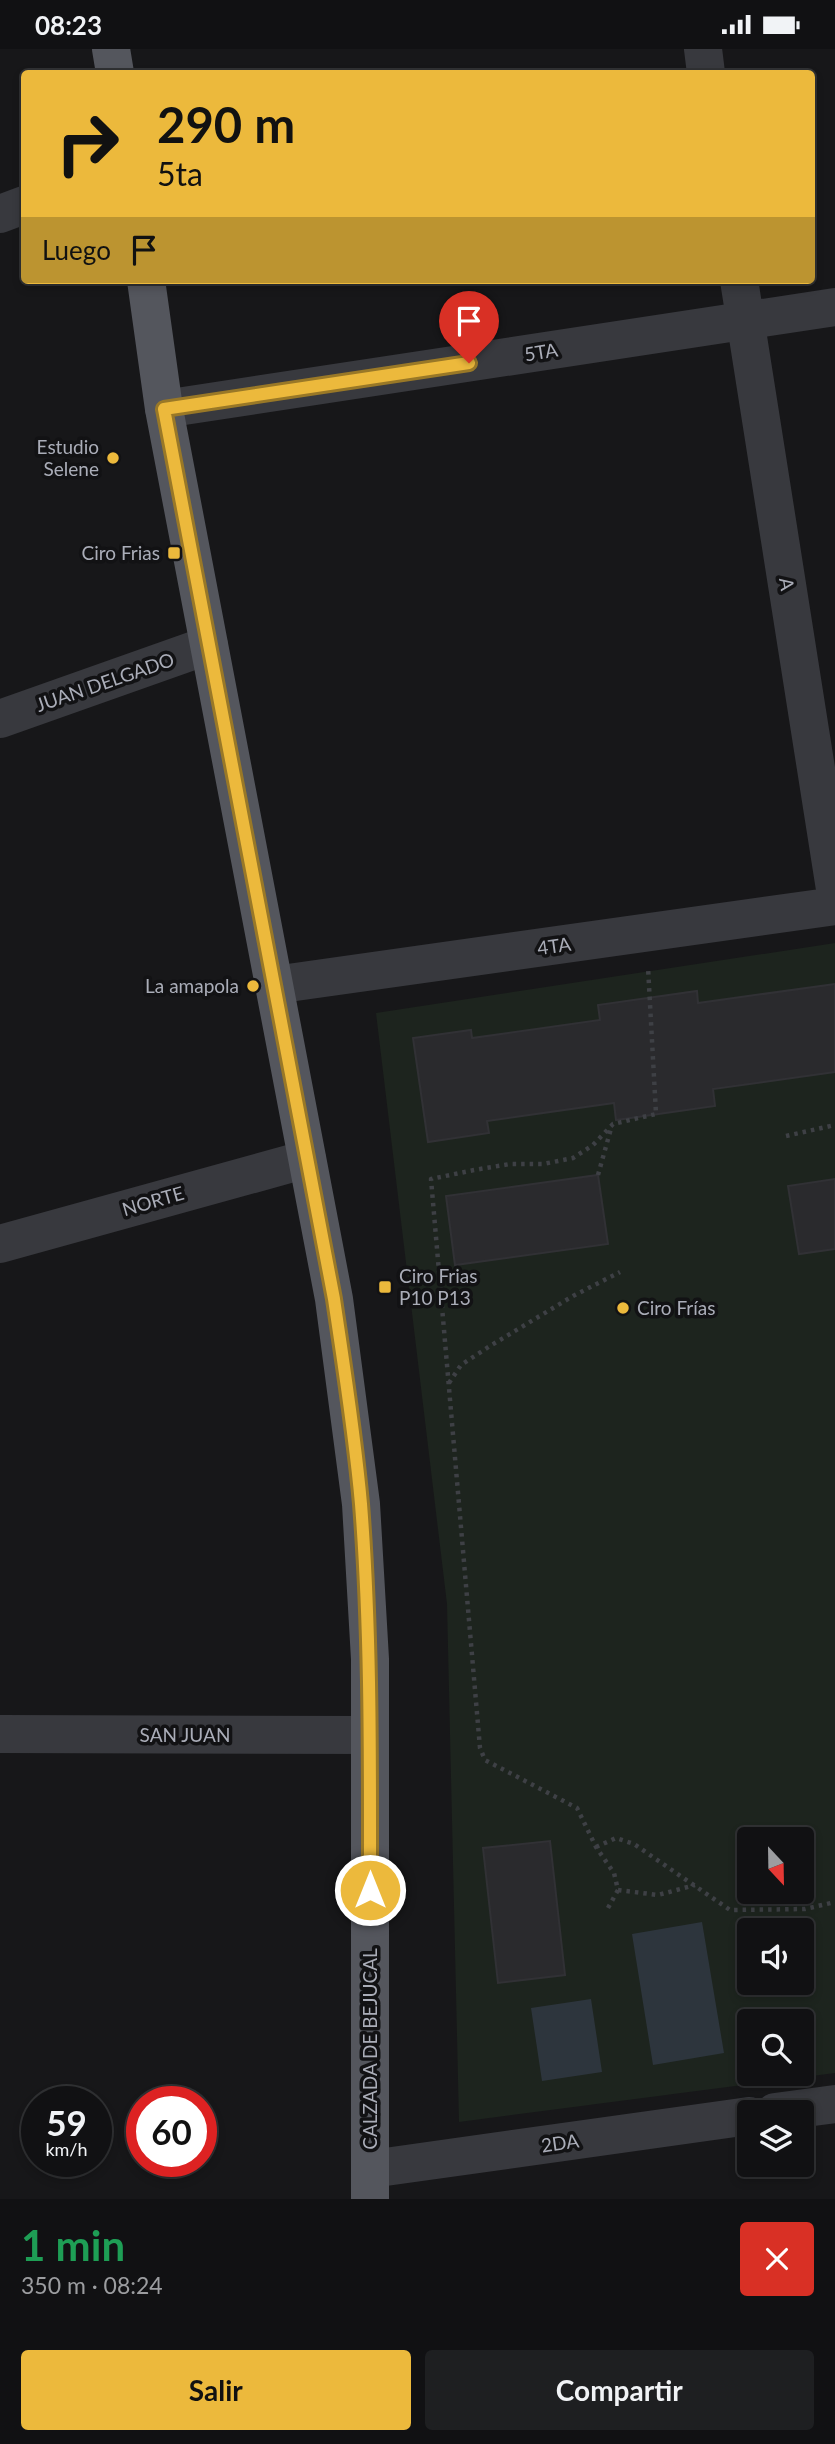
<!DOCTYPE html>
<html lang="es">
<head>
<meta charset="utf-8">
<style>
	body { margin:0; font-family:Lato,sans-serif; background:#1e1f21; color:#f1f3f6; height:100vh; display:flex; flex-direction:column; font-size:26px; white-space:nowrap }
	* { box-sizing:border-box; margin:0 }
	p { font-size:23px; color:#9c9da0 }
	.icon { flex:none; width:38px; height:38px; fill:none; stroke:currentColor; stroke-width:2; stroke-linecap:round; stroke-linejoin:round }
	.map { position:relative; height:2150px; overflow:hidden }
	.details { display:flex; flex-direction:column; background:#111113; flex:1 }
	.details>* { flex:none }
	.banner { position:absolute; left:21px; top:21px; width:794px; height:214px; border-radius:7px; box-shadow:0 4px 10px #0003,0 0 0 2px #303133; background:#ecb93c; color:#111; overflow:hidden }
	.needle { width:46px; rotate:158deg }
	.tools { position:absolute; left:737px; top:1778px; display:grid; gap:14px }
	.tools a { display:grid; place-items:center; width:77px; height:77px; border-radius:7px; background:#111113; box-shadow:0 4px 10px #0003,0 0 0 2px #303133; font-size:35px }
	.speed { position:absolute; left:21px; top:2037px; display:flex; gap:14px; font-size:35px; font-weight:700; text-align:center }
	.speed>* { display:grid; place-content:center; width:91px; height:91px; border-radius:50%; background:#111113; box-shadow:0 4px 10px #0003,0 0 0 2px #303133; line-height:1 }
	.speed small { font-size:18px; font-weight:400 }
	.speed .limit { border:10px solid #d22; background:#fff; color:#111 }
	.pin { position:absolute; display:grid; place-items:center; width:60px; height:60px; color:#fff; margin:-72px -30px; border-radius:50% 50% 50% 0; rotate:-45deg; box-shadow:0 0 7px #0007 }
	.pin .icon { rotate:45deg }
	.me { position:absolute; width:77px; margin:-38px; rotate:0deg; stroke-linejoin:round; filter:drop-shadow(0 0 5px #0008) }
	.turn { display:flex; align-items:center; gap:24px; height:147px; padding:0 21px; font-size:32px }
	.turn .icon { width:91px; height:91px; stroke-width:2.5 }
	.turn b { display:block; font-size:49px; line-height:60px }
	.then { display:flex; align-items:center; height:66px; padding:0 21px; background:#0003; gap:14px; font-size:26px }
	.round { display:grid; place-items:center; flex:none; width:74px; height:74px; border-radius:7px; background:#1e1f21 }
	.headline { display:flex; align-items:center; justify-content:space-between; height:119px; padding:0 21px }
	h1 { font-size:42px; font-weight:700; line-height:52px; color:#1e9e55 }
	.button { display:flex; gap:14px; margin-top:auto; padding:14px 21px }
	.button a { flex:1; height:80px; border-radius:7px; background:#ecb93c; color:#111; font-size:28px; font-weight:700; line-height:80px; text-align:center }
	.button a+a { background:#1e1f21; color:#f1f3f6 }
	.status { display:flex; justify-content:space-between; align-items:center; height:49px; padding:0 35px; background:#111113; direction:ltr }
	.status svg { height:19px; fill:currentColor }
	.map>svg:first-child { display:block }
	.green { fill:#1d241e; fill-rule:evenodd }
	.water { fill:#2d353d }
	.building { fill:#2a2a2d; stroke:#313135; stroke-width:2 }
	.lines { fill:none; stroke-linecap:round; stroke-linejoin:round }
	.path { stroke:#3e4045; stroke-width:4.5; stroke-dasharray:3.5 5; stroke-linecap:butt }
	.minor { stroke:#38393e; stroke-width:38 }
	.tertiary { stroke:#38393e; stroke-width:38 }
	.primary { stroke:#54565d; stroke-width:38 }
	.route-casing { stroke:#997827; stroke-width:18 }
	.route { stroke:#ecb93c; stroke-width:12 }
	.poi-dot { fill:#ecb93c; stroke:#121214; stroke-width:2.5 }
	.labels { text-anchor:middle; stroke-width:7; stroke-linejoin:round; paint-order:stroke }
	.street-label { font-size:19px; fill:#aaadb8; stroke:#121214 }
	.poi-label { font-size:19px; fill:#aaadb8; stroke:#121214; text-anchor:end }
</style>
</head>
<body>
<div class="status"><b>08:23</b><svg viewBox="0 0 49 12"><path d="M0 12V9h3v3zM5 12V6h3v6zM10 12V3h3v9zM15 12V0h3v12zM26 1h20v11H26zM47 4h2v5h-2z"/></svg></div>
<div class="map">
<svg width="835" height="2150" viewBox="0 0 835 2150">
	<rect width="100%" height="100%" fill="#171719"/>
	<path class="green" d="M835,894V2024L459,2073L447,1555L376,964ZM749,1790H802V1843H749ZM749,1881H802V1934H749ZM749,1972H802V2025H749Z"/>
	<path class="water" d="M702,1873L724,2004L653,2016L632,1885Z
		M591,1950L602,2023L542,2032L531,1959Z"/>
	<path class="building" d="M835,935V1023L713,1040L715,1057L616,1071L614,1054L487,1072L489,1084L428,1093L413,989L471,981L472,989L600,971L598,956L697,942L698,954Z
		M598,1126L608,1195L455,1216L446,1147Z
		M835,1130V1200L799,1205L788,1137Z
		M550,1792L565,1926L498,1934L483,1799Z"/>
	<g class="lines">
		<path class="path" d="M786,1087L835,1076
			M598,1126L612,1076
			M449,1334L461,1316L490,1297L573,1247L620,1223
			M596,1798L616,1789L634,1795L730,1861L805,1860L835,1853
			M618,1841L658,1846L695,1836
			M608,1859L618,1841L614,1824L596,1798L577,1759L485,1711L480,1699L431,1130L474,1121L510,1115H543L573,1109L593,1096L613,1075L656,1065L648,918"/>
		<path class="minor" d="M703,0L706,24
			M739,231L835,840
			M164,360L835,258
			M0,670L209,596
			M274,936L835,857
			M0,1195L307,1110
			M0,1685L370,1686
			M775,2063L835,2055
			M371,2120L749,2067"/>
		<path class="tertiary" d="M0,165L24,156"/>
		<path class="primary" d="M111,0L115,24
			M146,231L164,360L334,1250L361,1455L370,1610V2150"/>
	</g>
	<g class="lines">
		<defs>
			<path id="route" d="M370,1841C370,1712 371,1583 361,1455C355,1386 344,1318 334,1250L164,360L469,314"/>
		</defs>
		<use href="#route" class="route-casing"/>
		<use href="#route" class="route"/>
	</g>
	<g class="poi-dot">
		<circle cx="113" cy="409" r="7"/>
		<rect x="167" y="497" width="14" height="14" rx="3.5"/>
		<circle cx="253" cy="937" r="7"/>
		<rect x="378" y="1231" width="14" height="14" rx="3.5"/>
		<circle cx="623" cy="1259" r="7"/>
	</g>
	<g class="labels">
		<g class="street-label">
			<text transform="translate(541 303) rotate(-9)" y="7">5TA</text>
			<text transform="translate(787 535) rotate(81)" y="7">A</text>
			<text transform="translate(105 633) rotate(-19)" y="7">JUAN DELGADO</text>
			<text transform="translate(554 897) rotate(-8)" y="7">4TA</text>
			<text transform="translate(153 1152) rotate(-16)" y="7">NORTE</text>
			<text x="185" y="1693">SAN JUAN</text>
			<text transform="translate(370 2000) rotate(-90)" y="7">CALZADA DE BEJUCAL</text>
			<text transform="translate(560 2094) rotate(-8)" y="7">2DA</text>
		</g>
		<g class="poi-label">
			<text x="99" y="405">Estudio<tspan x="99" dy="22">Selene</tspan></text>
			<text x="160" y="511">Ciro Frias</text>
			<text x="239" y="944">La amapola</text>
			<text x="399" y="1234" text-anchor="start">Ciro Frias<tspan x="399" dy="22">P10 P13</tspan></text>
			<text x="637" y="1266" text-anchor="start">Ciro Frías</text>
		</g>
	</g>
</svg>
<div class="tools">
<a><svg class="needle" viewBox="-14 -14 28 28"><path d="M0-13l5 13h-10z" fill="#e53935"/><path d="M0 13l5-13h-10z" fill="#9c9da0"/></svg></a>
<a><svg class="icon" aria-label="sound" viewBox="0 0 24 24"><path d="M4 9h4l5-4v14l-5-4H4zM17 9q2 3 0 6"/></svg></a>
<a><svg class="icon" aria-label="search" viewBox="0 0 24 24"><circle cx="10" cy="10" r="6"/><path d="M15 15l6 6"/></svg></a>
<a><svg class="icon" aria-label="layers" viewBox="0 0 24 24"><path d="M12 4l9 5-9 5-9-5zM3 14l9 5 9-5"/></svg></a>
</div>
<div class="speed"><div>59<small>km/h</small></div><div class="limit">60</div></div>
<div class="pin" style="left:469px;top:314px;background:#d93025"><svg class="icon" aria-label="arrive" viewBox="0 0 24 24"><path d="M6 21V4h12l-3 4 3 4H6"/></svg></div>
<svg class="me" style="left:370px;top:1841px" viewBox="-20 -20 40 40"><circle r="17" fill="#ecb93c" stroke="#fff" stroke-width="3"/><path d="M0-11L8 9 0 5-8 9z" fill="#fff"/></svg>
<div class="banner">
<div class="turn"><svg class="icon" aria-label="right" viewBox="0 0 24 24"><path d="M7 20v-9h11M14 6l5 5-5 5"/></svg><div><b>290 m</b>5ta</div></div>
<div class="then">Luego<svg class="icon" aria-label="arrive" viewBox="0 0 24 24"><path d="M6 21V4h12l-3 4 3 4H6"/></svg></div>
</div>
</div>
<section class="details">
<div class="headline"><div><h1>1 min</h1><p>350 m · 08:24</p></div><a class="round" style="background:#d93025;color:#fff"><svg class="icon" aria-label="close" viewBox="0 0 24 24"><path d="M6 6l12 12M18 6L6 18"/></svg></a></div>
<div class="button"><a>Salir</a><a>Compartir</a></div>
</section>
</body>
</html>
